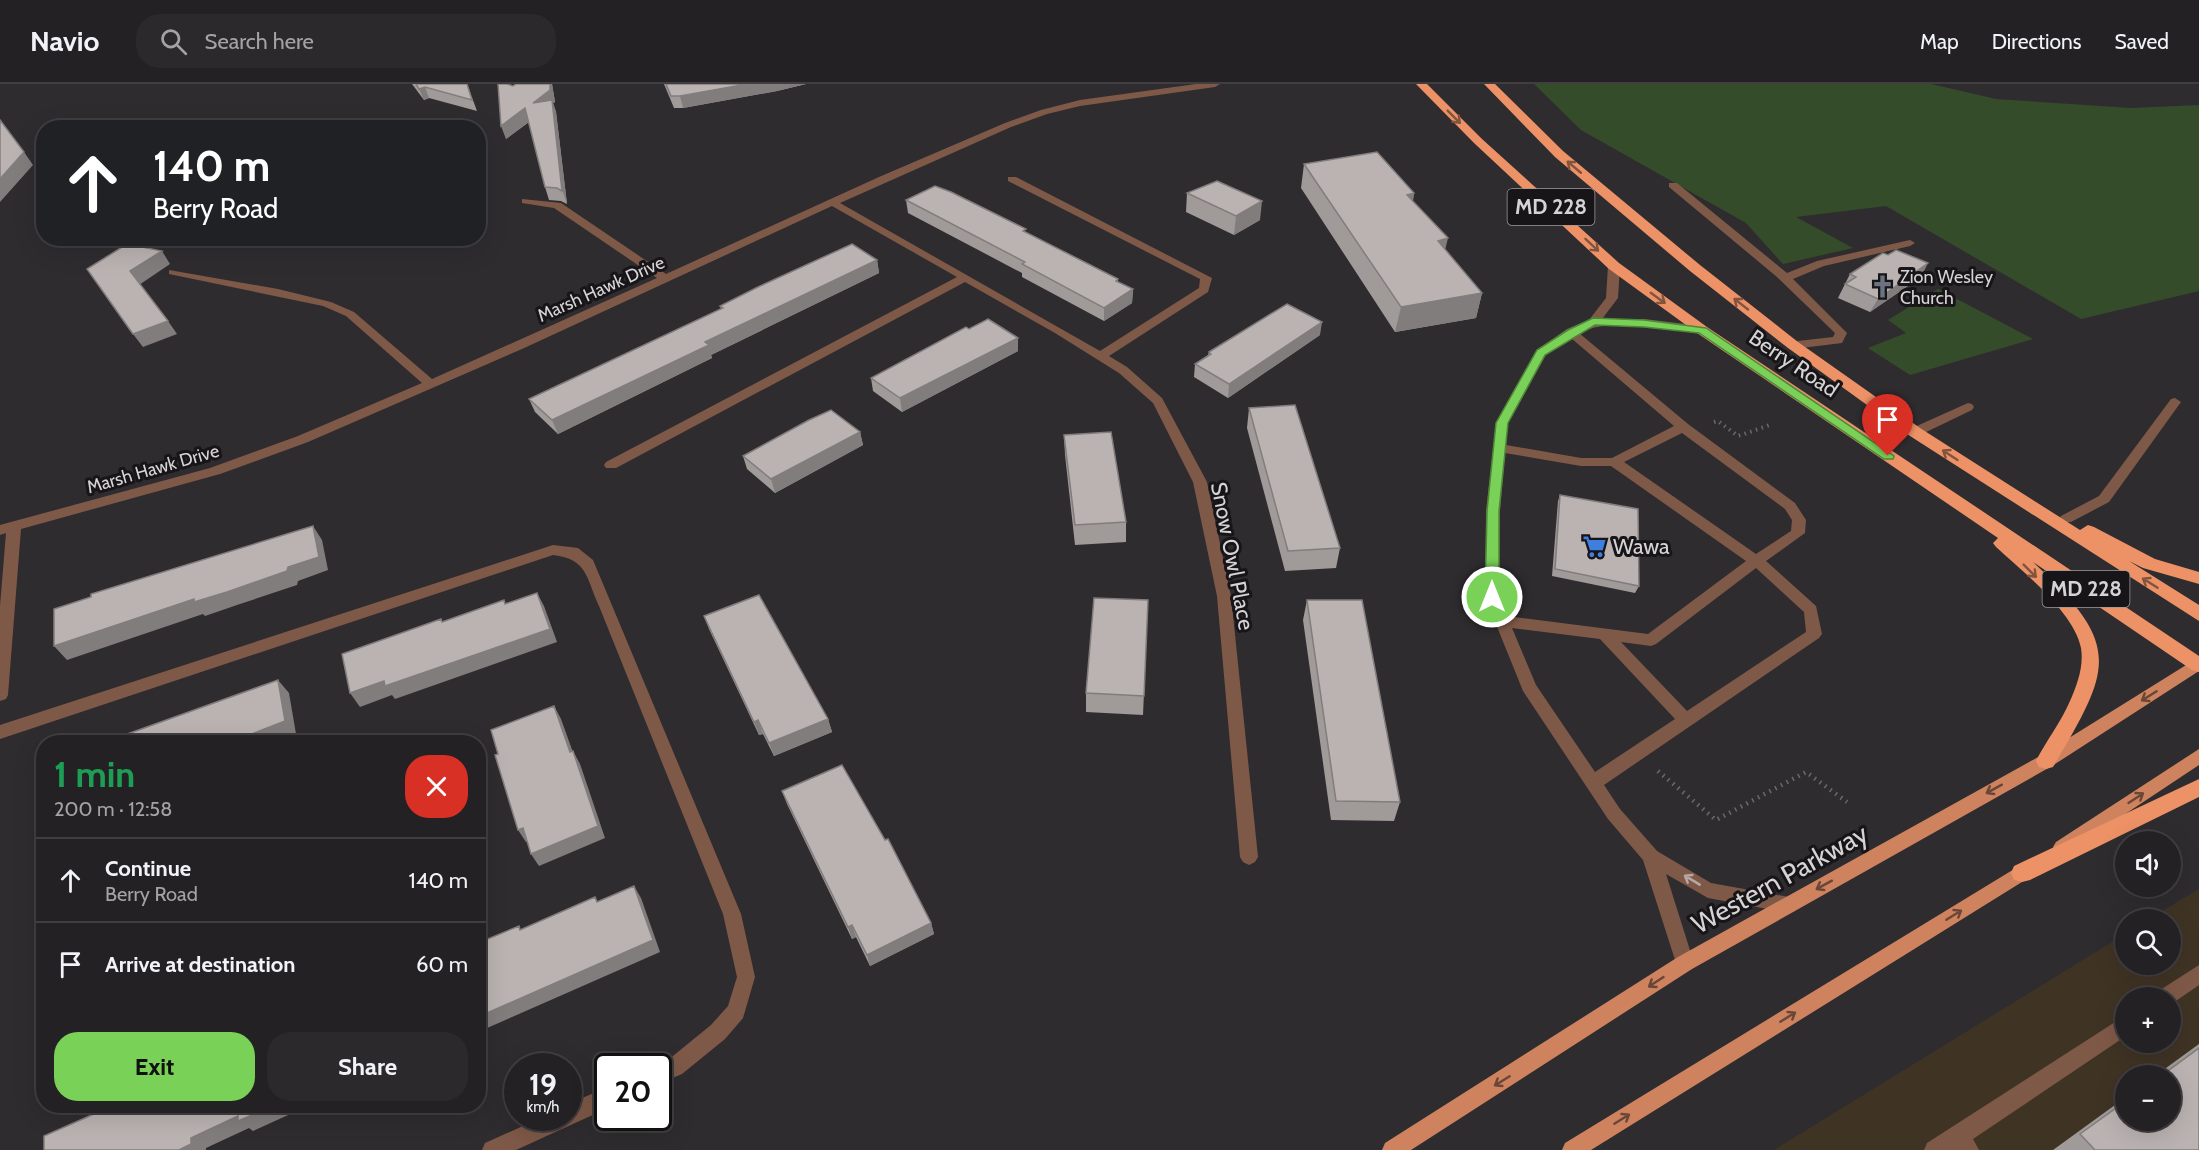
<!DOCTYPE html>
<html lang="en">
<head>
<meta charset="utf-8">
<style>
	body { margin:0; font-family:Cabin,sans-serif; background:#2b292c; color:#f1f3f6; height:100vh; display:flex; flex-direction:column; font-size:22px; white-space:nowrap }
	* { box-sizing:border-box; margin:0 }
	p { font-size:20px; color:#a3a3a6 }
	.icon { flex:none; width:33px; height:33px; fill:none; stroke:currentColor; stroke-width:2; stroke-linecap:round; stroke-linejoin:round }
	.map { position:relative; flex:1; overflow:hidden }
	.panel { position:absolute; left:36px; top:651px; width:450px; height:378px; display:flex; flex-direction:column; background:#232124; border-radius:24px; box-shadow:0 6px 24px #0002,0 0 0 2px #403e41 }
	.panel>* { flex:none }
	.guide { position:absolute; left:36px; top:36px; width:450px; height:126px; border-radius:24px; box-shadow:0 6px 24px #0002,0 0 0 2px #403e41; background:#202124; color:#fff; overflow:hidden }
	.controls { position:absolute; left:2115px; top:747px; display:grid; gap:12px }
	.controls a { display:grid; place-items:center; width:66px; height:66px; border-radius:50%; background:#232124; box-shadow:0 6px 24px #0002,0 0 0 2px #403e41; font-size:30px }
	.speed { position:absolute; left:504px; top:969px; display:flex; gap:12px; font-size:30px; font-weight:700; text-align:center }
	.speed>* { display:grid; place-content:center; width:78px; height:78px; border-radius:50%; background:#232124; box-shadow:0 6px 24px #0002,0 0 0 2px #403e41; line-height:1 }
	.speed small { font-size:15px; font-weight:400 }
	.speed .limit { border:3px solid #111; border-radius:9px; background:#fff; color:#111 }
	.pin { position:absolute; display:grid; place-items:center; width:51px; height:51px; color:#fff; margin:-62px -26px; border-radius:50% 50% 50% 0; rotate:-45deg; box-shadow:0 0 6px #0007 }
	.pin .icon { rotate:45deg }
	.me { position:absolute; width:66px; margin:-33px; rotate:0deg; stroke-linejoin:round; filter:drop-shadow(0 0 4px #0008) }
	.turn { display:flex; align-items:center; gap:21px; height:126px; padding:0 18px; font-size:27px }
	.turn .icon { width:78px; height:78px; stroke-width:2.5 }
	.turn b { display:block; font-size:42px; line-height:51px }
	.round { display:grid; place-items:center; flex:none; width:63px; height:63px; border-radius:24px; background:#2b292c }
	.overview { display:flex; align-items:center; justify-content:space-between; height:102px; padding:0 18px }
	h1 { font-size:36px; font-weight:700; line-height:45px; color:#1e9e55 }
	.action { display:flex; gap:12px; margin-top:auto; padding:12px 18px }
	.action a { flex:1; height:69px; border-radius:24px; background:#79d157; color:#111; font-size:24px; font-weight:700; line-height:69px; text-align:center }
	.action a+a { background:#2b292c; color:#f1f3f6 }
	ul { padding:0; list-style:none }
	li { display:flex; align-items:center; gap:18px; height:84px; padding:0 18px; border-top:2px solid #403e41 }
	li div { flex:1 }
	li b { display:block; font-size:22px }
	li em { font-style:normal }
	header { display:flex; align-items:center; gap:36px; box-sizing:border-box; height:84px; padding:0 30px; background:#232124; border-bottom:2px solid #403e41 }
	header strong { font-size:28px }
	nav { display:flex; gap:33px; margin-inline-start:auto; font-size:21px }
	.search { width:420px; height:54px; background:#2b292c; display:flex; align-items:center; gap:15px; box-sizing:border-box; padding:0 21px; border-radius:24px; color:#a3a3a6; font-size:22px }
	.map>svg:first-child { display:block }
	.commercial { fill:#3f3324; fill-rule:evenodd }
	.green { fill:#354c2b }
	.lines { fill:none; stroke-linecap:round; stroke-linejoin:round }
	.path-far1 { stroke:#6b696c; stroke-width:4; stroke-dasharray:1.5 4.5; stroke-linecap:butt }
	.path { stroke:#6b696c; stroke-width:4.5; stroke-dasharray:1.5 5; stroke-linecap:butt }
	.minor { fill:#7f5948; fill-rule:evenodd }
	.major { fill:#ce835e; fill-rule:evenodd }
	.highway { fill:#ed9266; fill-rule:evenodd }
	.wall { fill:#a09a99 }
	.shaded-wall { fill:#827d7d }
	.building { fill:#bab3b2; stroke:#827d7d; stroke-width:1.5 }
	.oneway { stroke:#82543e }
	.oneway2 { stroke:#694637 }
	.oneway3 { stroke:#b7a8a4 }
	.route { fill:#79d157; stroke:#4f8839; stroke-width:1.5 }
	.labels { text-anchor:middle; stroke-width:6; stroke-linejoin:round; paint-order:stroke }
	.far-poi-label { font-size:18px; fill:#d5d3d5; stroke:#171517; text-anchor:start }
	.far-street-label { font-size:18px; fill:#d5d3d5; stroke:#171517 }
	.shield { fill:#171517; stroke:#9c9a9c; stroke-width:1.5 }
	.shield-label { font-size:21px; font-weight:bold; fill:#d5d3d5 }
	.street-label { font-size:22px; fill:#d5d3d5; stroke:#171517 }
	.poi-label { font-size:22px; fill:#d5d3d5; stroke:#171517; text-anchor:start }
	.near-street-label { font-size:27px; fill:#d5d3d5; stroke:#171517 }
</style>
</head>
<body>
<header>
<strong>Navio</strong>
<div class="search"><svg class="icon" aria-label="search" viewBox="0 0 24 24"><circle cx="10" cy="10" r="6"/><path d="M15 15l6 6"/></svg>Search here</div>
<nav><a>Map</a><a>Directions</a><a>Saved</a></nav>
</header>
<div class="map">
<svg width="2199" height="1066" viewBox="0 0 2199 1066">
	<rect width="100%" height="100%" fill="#2f2c30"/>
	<path class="commercial" d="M2199,805V1066H1774L2125,850L2126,880H2170V836L2149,835ZM2126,914H2170V958H2126ZM2126,992H2170V1036H2126Z"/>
	<path class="green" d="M1534,0H1931L1996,15L2131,24L2199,21V207L2081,235L1886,122L1796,133L1853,164L1783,180L1746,139L1581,46Z
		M1938,205L2033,255L1910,291L1868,264L1906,249L1888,236Z"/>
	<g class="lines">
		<path class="path-far1" d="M1714,338L1718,337L1738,352L1770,341"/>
		<path class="path" d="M1658,687L1716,736L1806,688L1847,718"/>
		<path class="minor" d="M1196,0H1220L1215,3L1080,22L1047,30L1011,43L840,119L1100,267L1199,204L1200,195L1008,97V93H1016L1212,194L1208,208L1109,272L1127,283L1162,314L1207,398L1231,512L1258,773L1255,778L1249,781L1243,778L1240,773L1217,512L1193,398L1153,319L1119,289L1055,249L965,198L616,384H606L604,381L606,378L957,193L832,122L522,265L308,358L220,390L21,445L8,611L6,615L0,617V522L6,449L0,451V441L210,384L298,352L422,299L346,232L323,222L169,190V186L278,205L331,218L354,228L432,295L657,194L554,124L522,119V115L561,119L666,190L879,93L1005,39L1041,26L1080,16Z
			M1669,99H1677L1787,189L1817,177L1910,156L1915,159L1910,162L1824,182L1793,195L1847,249L1842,259L1793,265L1789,264V258L1833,253L1835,249L1777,193L1669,103Z
			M1614,179L1620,182L1618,214L1602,235H1644L1702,242L1708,246L1702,250C1664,245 1615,232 1579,249L1688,340L1795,419L1806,436L1805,449L1766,477L1816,522L1822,550L1819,554L1604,701L1620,725L1657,767L1711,799L1789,813L1795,815L1798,821L1795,827L1789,829L1708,814L1666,790L1694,879L1692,885L1685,888L1678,885L1676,879L1643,776L1608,735L1523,607L1485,513L1486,427L1496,339L1537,266L1567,245L1589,236L1606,214L1608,182ZM1571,254L1674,342L1612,374H1581L1506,361L1508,339L1546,271ZM1682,349L1785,425L1792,436L1791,447L1756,470L1624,378ZM1505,369L1581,382H1611L1746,477L1648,550L1507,532L1499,513L1500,427ZM1756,484L1804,528L1806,548L1687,627L1621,558L1651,562L1656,560ZM1512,544L1600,555L1675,635L1595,688L1536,601Z
			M2175,314L2181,318L2109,418L2071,438H2061L2059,435L2061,432L2099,412L2171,315Z
			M1968,319L1972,320L1974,323L1972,326L1920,351L1915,352L1909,348L1910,345Z
			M553,461L578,464L593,476L741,830L755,893L743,934L725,955L682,990L658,1000V982H652L668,976L711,941L728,922L737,893L723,830L599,522C586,494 588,475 553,471L0,655V641Z
			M2199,881V901L2170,921V914H2155L2157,908Z
			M2126,931V952L1973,1055L1979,1066H1924L1927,1059Z
			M608,1003V1024L516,1066H482L485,1059L541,1034H568V1020Z"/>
		<path class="major" d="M2199,573V587L2052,682L1692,885L1411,1066H1382L1385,1059L1678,873L2040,672Z
			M2199,665V681L2068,768L2062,771L2056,768L2053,763L2056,758Z
			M2029,776L2035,778L2038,784L2035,790L1591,1066H1562L1565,1059Z"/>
		<path class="highway" d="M1416,0H1427L1482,55L1619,179L1707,243L2199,572V588L2192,586L2033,478C2123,562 2112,583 2053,683L2046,685L2039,683L2036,677C2046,657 2061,638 2070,617C2077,601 2084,582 2081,564C2074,528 2022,487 1996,463L1993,459L1998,454L1697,249L1609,185L1474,59Z
			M1484,0H1495L1563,67L1700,181L1798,258L1920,344L2080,446L2088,441L2094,443L2155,475L2199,488V500L2143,484L2129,477L2199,521V537L1910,352L1788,264L1690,187L1555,73Z
			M2199,695V713L2030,796L2022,798L2014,796L2011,789L2014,782Z"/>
	</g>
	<path class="wall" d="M412,0H467L477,27L429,14L424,16Z
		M516,0H552L555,18L553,19L556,28L567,120L561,117L549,116L545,103L529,38L506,55L513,2Z
		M664,0H806L777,7L683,24H674Z
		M1304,80L1414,109L1413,117L1445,165L1482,209L1476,234L1395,248L1301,104Z
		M1187,109L1260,136L1234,151L1186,128Z
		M906,116L1026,148L1118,195V198L1133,205L1132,219L1104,237L1022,193V189L908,129Z
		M877,176L879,189L711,271L712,274L558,350L535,328L529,315L721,225L720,222Z
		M1850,190L1921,193L1870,228L1838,214Z
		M969,245L1018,267L902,328L873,307L871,294Z
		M1320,251L1228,314L1194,293L1195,280L1208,271L1209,268Z
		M1249,324L1340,464L1336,484L1285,487L1247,344Z
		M860,348L863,361L775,409L747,385L743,372Z
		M1064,351L1126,438V458L1075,461L1065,371Z
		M1560,411L1639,502L1635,509L1552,492L1558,417Z
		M1148,516L1143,631L1086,628V609Z
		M1307,516L1400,718L1394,737L1331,736L1303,536Z
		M704,532L828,635L832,648L774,672L763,650L759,651L709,545Z
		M782,707L931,839L934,850L870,882L856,853L852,855L787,720Z
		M2199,960V1066H2053L2126,1013V1036L2170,992H2155Z"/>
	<path class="shaded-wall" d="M550,0H552L555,18L553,19L556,28L567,120L533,19Z
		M747,0H806L777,7L683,24L680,12Z
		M425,3L429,14L424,16L419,5Z
		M525,24L530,37L506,55L501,42Z
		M24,68L33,81L0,118V95Z
		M1414,109L1409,134L1407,111Z
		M1262,117L1260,136L1234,151L1236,132Z
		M1448,154L1442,179L1438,157Z
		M162,167L170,180L139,201L130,187Z
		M877,176L879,189L711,271L712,274L558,350L552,336L705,258Z
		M1928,179L1921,193L1870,228L1878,215Z
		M1133,205L1132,219L1104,237V224Z
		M1482,209L1476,234L1395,248L1401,223Z
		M168,237L177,250L143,263L133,250Z
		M1322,238L1320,251L1228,314L1229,300Z
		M1018,254V267L902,328L900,314Z
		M860,348L863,361L775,409L771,395Z
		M313,442L322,456L328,486L298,497L297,501L237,521L205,532L203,530L67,576L54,562L288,483Z
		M537,509L544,522L557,558L395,615L392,611L360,623L350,609Z
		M278,596L289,609L296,650L275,658H231Z
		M554,622L561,635L575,674L573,667L580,680L605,754L539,782L531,770L570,668Z
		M828,635L832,648L774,672L769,659Z
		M758,636L763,650L759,651L754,638Z
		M523,744L531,756L526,758L518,746Z
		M634,802L641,814L660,868L478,948V933Z
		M931,839L934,850L870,882L867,871Z
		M852,841L856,853L852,855L848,843Z
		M273,1022H299L296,1023L297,1027L253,1047L249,1044L206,1064V1066H179L191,1054L238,1032Z"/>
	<path class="building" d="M416,0H467L472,16L425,3L419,5Z
		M498,0H507L513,2L516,0H550V6L533,19L552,16L562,107L557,104L545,103L525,24L501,42Z
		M666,0H747L680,12H671Z
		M0,36L24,68L0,95Z
		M1377,68L1414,109L1407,111L1448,154L1438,157L1482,209L1401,223L1304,80Z
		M1217,97L1262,117L1236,132L1187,109Z
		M935,102L951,108L1026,145L1023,147L1118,195L1116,197L1133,205L1104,224L1022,180L1025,178L906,116Z
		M127,160L162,167L130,187L168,237L133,250L87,185Z
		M852,160L877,176L705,258L709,261L552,336L529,315L723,224L720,222L758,203Z
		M1896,166L1928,179L1878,215L1845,200L1856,193L1850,190L1883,169L1888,171Z
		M1287,220L1322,238L1229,300L1195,280L1211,270L1209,268Z
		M988,235L1018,254L900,314L871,294L966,243L969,245Z
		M1295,321L1340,464L1288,467L1249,324Z
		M831,326L860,348L771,395L743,372L809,336Z
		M1111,348L1126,438L1075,441L1064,351Z
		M1560,411L1638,425L1639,502L1555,485Z
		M313,442L319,473L288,483L287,487L227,508L194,518V515L54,562V525L91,513V510Z
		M537,509L550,545L385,602L384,597L350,609L342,570L441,535L442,538L504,516L505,520Z
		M759,511L828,635L769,659L758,636L754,638L704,532Z
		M1094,514L1148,516L1144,612L1086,609Z
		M1307,516H1362L1400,718L1336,717Z
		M278,596L285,637L231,658H105Z
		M554,622L570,668L573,667L598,742L531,770L523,744L518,746L495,671L498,670L491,646Z
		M842,681L885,756L888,755L931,839L867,871L852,841L848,843L782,707Z
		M634,802L653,856L478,933V859L519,842L520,846L595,813L597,818Z
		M2199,964V1066H2095L2080,1050L2126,1017V1036H2170V992H2161Z
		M112,1022H273L238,1037V1032L191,1054V1060L179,1066H44V1052Z"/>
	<defs><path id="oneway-shaft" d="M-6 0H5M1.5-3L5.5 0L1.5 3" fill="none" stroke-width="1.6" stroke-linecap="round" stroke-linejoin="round" transform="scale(1.5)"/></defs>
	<g class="oneway">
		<use href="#oneway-shaft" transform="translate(1454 33) rotate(45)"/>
		<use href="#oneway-shaft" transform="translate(1574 83) rotate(-140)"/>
		<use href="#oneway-shaft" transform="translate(1592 161) rotate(43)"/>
		<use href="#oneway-shaft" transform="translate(1658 214) rotate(36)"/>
		<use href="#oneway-shaft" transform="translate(1741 220) rotate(-142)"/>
		<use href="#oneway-shaft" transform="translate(1950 371) rotate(-147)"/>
		<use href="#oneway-shaft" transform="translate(2030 487) rotate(45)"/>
		<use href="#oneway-shaft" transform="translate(2150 499) rotate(-148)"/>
	</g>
	<g class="oneway2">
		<use href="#oneway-shaft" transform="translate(2149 612) rotate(148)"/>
		<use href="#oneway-shaft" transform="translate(1994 705) rotate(151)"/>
		<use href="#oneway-shaft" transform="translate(2136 714) rotate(-33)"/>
		<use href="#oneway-shaft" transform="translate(1824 801) rotate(151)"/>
		<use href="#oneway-shaft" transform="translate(1954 831) rotate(-32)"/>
		<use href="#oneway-shaft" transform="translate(1656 898) rotate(147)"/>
		<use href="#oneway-shaft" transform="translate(1788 933) rotate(-32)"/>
		<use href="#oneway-shaft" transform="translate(1502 997) rotate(148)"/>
		<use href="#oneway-shaft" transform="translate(1622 1035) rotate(-32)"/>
	</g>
	<use class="oneway3" href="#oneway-shaft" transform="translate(1692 796) rotate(-149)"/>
	<path class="route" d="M1593,234L1644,236L1706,244L1894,372L1893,375H1884L1699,249L1644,243L1595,241L1545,271L1508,339L1499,427V513L1492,518L1487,517L1485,513L1487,427L1496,339L1537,266L1568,246Z"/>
	<defs>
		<symbol id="church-bare" viewBox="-9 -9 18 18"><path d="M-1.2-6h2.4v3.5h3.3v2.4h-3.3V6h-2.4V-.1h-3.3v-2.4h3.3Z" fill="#6b7280" stroke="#171517" stroke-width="2.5" paint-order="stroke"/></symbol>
		<symbol id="supermarket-bare" viewBox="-9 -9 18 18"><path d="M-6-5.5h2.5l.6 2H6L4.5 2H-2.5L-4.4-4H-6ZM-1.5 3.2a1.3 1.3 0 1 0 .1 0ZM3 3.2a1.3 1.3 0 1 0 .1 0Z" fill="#3f7fe0" stroke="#171517" stroke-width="2.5" paint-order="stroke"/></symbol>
	</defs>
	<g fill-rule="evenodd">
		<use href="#church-bare" x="1866" y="186" width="33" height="33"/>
		<use href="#supermarket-bare" x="1578" y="446" width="33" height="33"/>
	</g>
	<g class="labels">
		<g class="far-poi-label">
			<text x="1900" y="199">Zion Wesley<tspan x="1900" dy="21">Church</tspan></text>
		</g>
		<g class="far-street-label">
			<text transform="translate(601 205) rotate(-24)" y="6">Marsh Hawk Drive</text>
			<text transform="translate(153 385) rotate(-16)" y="6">Marsh Hawk Drive</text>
		</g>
		<g class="shield">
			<rect x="1507.5" y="105" width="87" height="36" rx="4.5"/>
			<rect x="2042.5" y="487" width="87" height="36" rx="4.5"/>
		</g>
		<g class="shield-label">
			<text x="1551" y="130">MD 228</text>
			<text x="2086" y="512">MD 228</text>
		</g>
		<g class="street-label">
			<text transform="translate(1794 279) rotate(34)" y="8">Berry Road</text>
			<text transform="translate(1233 472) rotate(79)" y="8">Snow Owl Place</text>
		</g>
		<g class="poi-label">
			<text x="1613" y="470">Wawa</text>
		</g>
		<g class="near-street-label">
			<text transform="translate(1780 795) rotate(-29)" y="9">Western Parkway</text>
		</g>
	</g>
</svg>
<div class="controls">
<a><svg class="icon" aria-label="sound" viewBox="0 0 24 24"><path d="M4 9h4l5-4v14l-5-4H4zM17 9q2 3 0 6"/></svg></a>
<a><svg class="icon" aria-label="search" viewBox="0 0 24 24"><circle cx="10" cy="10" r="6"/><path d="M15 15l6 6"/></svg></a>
<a>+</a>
<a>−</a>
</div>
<div class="speed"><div>19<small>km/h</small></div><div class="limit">20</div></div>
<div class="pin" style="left:1888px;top:372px;background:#d93025"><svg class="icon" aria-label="arrive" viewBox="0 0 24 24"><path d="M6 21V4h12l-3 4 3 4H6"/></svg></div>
<svg class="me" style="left:1492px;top:513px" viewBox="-20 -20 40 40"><circle r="17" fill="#79d157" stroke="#fff" stroke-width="3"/><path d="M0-11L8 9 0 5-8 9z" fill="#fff"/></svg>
<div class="guide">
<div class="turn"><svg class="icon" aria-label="ahead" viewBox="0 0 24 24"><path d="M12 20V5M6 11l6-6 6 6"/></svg><div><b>140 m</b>Berry Road</div></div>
</div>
<section class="panel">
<div class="overview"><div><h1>1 min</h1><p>200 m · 12:58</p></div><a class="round" style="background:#d93025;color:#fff"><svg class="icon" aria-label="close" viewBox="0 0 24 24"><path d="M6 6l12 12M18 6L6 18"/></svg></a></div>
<ul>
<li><svg class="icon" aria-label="ahead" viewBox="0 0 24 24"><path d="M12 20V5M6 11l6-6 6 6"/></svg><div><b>Continue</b><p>Berry Road</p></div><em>140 m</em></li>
<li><svg class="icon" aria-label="arrive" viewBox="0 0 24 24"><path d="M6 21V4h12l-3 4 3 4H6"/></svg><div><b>Arrive at destination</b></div><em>60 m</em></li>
</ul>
<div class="action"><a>Exit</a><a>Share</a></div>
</section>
</div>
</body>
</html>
